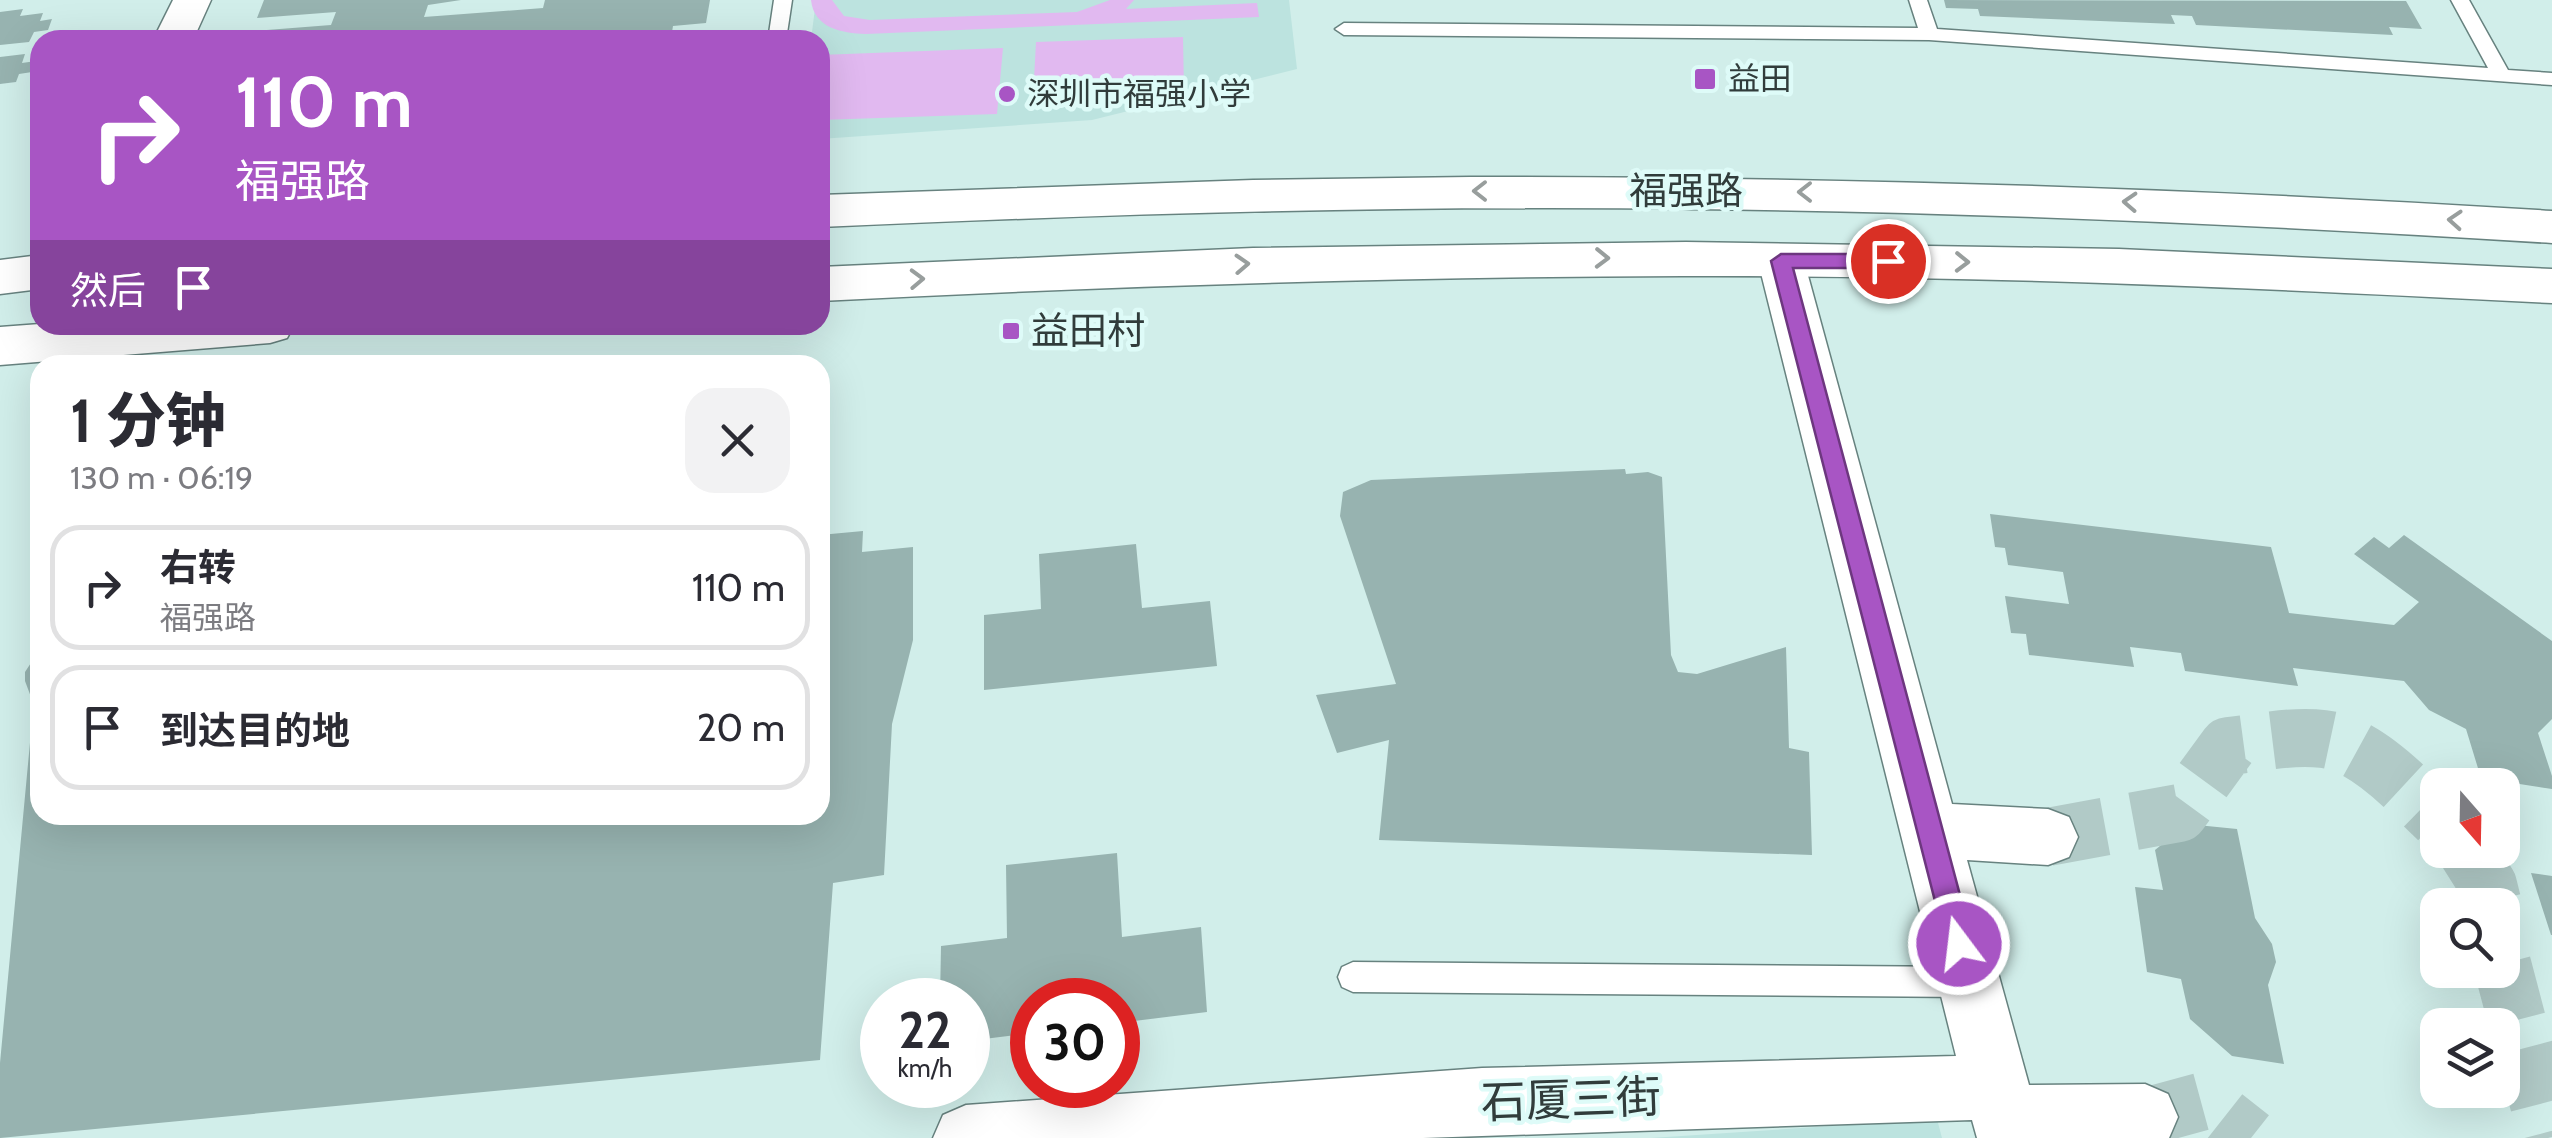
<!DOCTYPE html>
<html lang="zh">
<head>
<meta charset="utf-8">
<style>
	body { margin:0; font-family:Cabin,"Noto Sans SC",sans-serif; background:#f2f2f3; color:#2b2b33; height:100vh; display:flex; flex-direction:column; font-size:38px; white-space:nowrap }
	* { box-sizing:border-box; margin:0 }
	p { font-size:32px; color:#7c7c81 }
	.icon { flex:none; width:55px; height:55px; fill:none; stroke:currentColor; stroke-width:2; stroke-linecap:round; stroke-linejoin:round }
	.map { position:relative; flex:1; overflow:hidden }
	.panel { position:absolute; left:30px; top:355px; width:800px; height:470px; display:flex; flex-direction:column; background:#fff; border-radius:30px; box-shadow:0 10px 40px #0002 }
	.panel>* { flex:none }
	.top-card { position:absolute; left:30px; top:30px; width:800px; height:305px; border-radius:30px; box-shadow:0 10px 40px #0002; background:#a855c4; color:#fff; overflow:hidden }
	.needle { width:65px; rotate:160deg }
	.tools { position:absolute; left:2420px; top:768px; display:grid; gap:20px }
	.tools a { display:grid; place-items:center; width:100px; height:100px; border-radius:20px; background:#fff; box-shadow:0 10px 40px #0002; font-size:50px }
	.speed { position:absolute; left:860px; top:978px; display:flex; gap:20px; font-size:50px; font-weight:700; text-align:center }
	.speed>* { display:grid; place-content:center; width:130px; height:130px; border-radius:50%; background:#fff; box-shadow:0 10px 40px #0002; line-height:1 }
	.speed small { font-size:25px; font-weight:400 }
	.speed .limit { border:15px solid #d22; background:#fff; color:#111 }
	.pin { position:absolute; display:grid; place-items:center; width:85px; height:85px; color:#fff; margin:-42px; border:5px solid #fff; border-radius:50%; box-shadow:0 2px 10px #0007 }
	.me { position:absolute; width:110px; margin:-55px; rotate:345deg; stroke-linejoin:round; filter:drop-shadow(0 0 8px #0008) }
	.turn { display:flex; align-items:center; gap:35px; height:210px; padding:0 40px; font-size:45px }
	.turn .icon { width:130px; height:130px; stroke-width:2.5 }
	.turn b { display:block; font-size:70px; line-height:85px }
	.then { display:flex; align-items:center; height:95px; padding:0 40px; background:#0003; gap:20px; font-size:38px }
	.round { display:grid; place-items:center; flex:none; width:105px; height:105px; border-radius:30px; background:#f2f2f3 }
	.summary { display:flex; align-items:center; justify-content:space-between; height:170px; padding:0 40px }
	h1 { font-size:60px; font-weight:800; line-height:75px }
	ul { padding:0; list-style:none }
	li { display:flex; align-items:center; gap:30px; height:125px; margin:0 20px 15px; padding:0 20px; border:5px solid #e1e1e2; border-radius:30px }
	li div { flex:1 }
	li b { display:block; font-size:38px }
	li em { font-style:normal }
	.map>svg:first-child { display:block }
	.built { fill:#bce3df }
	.green { fill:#e1b9f0 }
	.building { fill:#97b3b0 }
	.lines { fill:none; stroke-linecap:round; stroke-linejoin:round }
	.minor-tunnel { stroke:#b1cac7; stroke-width:58; stroke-dasharray:58 29; stroke-linecap:butt }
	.service-casing { stroke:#67827f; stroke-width:3 }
	.minor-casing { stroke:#67827f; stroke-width:3 }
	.primary-casing { stroke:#67827f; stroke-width:3 }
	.service { fill:#fff; fill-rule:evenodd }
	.minor { fill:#fff; fill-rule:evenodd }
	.primary { fill:#fff; fill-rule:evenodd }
	.oneway { stroke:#989e9d }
	.route { fill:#a855c4; stroke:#6d377f; stroke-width:2.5 }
	.poi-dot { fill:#a855c4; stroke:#defbf8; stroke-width:4 }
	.labels { text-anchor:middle; stroke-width:9; stroke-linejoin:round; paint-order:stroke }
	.far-poi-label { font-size:32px; fill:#313c3b; stroke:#defbf8; text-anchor:start }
	.street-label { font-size:38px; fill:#313c3b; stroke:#defbf8 }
	.poi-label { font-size:38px; fill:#313c3b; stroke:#defbf8; text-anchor:start }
	.near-street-label { font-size:45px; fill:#313c3b; stroke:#defbf8 }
</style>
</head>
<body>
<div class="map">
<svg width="2552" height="1138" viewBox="0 0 2552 1138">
	<rect width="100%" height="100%" fill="#d1eeea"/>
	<path class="built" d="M816,0H1289L1297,69L1092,120L820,139V40H811Z
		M1937,1119L1942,1138H1651Z"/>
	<path class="green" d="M811,0H832L844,16L870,20L1077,12L1110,0H1134L1126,9L1257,3L1259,17L866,34C841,33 814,28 811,0Z
		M1183,37L1184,92L1033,98L1036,42Z
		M1003,48L997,114L820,120V55Z"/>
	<path class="building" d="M264,0H461L428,5L424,17L543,8L545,0H710L706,23L673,26L672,32L576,40H485L487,32L469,33L467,40H249L253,31L331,25L336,12L257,18Z
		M1944,0L2406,1L2422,29L2389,27L2393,35L2196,25L2192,16L2171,15L2175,24L1980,16L1978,9L1946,8Z
		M23,9L20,16L43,13L40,21L52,19L48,30L34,32L29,42L0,45V12Z
		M25,54L22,63L36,61L32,72L19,74L16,82L0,84V57Z
		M1625,469L1626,474L1648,472L1662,477L1671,655L1678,672L1697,674L1786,647L1789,748L1809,752L1812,855L1379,840L1389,740L1337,753L1316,695L1396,684L1340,516L1343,492L1371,480Z
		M1990,514L2271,547L2289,613L2394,625L2419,602L2354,554L2374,537L2389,548L2404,535L2552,641V719L2538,733L2552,776V789L2481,778L2466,729L2429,710L2404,681L2293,668L2298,686L2185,671L2181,653L2130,647L2134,667L2029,655L2026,634L2011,633L2005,596L2069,604L2063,572L2008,565L2005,548L1995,547Z
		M863,531L862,552L913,547V640L892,724L884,875L833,883L820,1060L0,1138V1063L31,732L40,729V815H820V535Z
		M1136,544L1142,608L1210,601L1217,666L984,690V615L1041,609L1039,554Z
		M40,649V703L31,697L25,681V672Z
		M2187,824L2237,829L2255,918L2272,944L2276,962L2268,985L2284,1064L2232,1056L2190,1019L2181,979L2147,972L2135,887L2163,890L2155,850Z
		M1117,853L1122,937L1201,927L1207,1012L1118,1023V1000H1032V1033L968,1041V1000H940L941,946L1007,938L1006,865Z
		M2531,873L2552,876V935H2551Z"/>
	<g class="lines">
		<path class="minor-tunnel" d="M2048,837L2179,813L2228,746C2259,743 2291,735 2323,739C2367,744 2407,790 2438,819
			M2466,850L2488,885L2493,905
			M2502,964L2548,1138
			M2145,1117L2204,1101L2251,1138"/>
		<defs>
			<path id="service" d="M774,0H792L786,40H768Z
				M1909,0H1927L1937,29L2488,68L2451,0H2469L2508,70L2552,73V85L1929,40L1344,35L1335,29L1344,23L1918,28Z
				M1353,962L1969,967L1980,971L1984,982L1980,993L1969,997L1353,992L1342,987L1338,977L1342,967Z"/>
			<path id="minor" d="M173,0H211L193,40H153Z
				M1781,245L1797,250L1804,261L1952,804L2048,809L2069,817L2078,837L2069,857L2048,865L1967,860L2029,1085L2145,1084L2168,1094L2178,1117L2169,1138H1977L1972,1120L1423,1138H933L943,1115L966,1105L1482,1068L1956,1056L1758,261L1765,250Z"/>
			<path id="primary" d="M1470,177C1831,177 2191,188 2552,211V243C2265,225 1978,212 1691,209C1400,205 1110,214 820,227V195L1253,180Z
				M1686,242L2119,249L2552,269V303C2262,288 1972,275 1682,276C1394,277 1107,286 820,301V267L1253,248Z
				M40,255V289L0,294V260Z
				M40,324V325H294L287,338L270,343L0,365V327Z"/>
		</defs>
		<use href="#service" class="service-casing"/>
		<use href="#minor" class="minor-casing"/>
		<use href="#primary" class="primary-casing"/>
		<use href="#service" class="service"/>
		<use href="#minor" class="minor"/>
		<use href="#primary" class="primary"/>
	</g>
	<defs><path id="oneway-chevron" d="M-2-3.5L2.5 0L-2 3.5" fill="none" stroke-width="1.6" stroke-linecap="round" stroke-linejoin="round" transform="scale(2.5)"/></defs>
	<g class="oneway">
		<use href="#oneway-chevron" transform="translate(1480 191) rotate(180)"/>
		<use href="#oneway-chevron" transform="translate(1805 192) rotate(-180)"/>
		<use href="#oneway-chevron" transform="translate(2130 202) rotate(-177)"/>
		<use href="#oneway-chevron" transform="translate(2455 220) rotate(-176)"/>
		<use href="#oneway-chevron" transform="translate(1602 258) rotate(1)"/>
		<use href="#oneway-chevron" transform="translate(1962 262) rotate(1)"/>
		<use href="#oneway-chevron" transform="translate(1242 264) rotate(-3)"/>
		<use href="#oneway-chevron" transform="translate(917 279) rotate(-2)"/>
	</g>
	<path class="route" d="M1781,254H1888L1898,261L1888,268H1793L1973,944L1969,953L1959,957L1950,953L1946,944L1771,261Z"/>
	<g class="poi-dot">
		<rect x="1693" y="67" width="24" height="24" rx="5"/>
		<circle cx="1007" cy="94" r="10"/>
		<rect x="1001" y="321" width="20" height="20" rx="5"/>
	</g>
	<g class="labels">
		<g class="far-poi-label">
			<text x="1728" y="90">益田</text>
			<text x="1027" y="105">深圳市福强小学</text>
		</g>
		<g class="street-label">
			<text x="1686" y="204">福强路</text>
		</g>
		<g class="poi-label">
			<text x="1031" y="344">益田村</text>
		</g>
		<g class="near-street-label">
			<text transform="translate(1571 1099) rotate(-2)" y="16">石厦三街</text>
		</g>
	</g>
</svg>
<div class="tools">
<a><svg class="needle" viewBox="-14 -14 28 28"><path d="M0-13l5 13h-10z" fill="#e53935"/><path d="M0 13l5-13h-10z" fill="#7c7c81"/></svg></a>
<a><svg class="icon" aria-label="search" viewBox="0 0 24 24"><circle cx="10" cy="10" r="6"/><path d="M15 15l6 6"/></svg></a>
<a><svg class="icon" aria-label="layers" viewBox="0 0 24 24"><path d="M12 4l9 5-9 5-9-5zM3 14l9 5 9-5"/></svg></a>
</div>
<div class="speed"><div>22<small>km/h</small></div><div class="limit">30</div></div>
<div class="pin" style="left:1888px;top:261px;background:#d93025"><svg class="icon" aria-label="arrive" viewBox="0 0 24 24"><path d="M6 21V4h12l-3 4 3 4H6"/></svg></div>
<svg class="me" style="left:1959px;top:944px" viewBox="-20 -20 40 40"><circle r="17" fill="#a855c4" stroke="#fff" stroke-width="3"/><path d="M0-11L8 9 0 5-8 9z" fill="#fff"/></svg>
<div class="top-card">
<div class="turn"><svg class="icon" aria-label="right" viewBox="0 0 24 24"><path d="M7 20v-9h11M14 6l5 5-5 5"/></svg><div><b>110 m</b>福强路</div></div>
<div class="then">然后<svg class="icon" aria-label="arrive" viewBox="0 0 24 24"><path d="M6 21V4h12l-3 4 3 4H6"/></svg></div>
</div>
<section class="panel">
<div class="summary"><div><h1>1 分钟</h1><p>130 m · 06:19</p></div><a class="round"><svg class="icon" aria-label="close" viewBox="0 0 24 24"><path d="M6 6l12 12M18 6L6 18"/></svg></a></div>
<ul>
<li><svg class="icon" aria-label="right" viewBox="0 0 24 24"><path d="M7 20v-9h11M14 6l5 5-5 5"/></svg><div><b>右转</b><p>福强路</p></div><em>110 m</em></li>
<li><svg class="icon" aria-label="arrive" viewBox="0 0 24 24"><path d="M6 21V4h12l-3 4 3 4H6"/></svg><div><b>到达目的地</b></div><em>20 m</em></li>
</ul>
</section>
</div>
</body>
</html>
